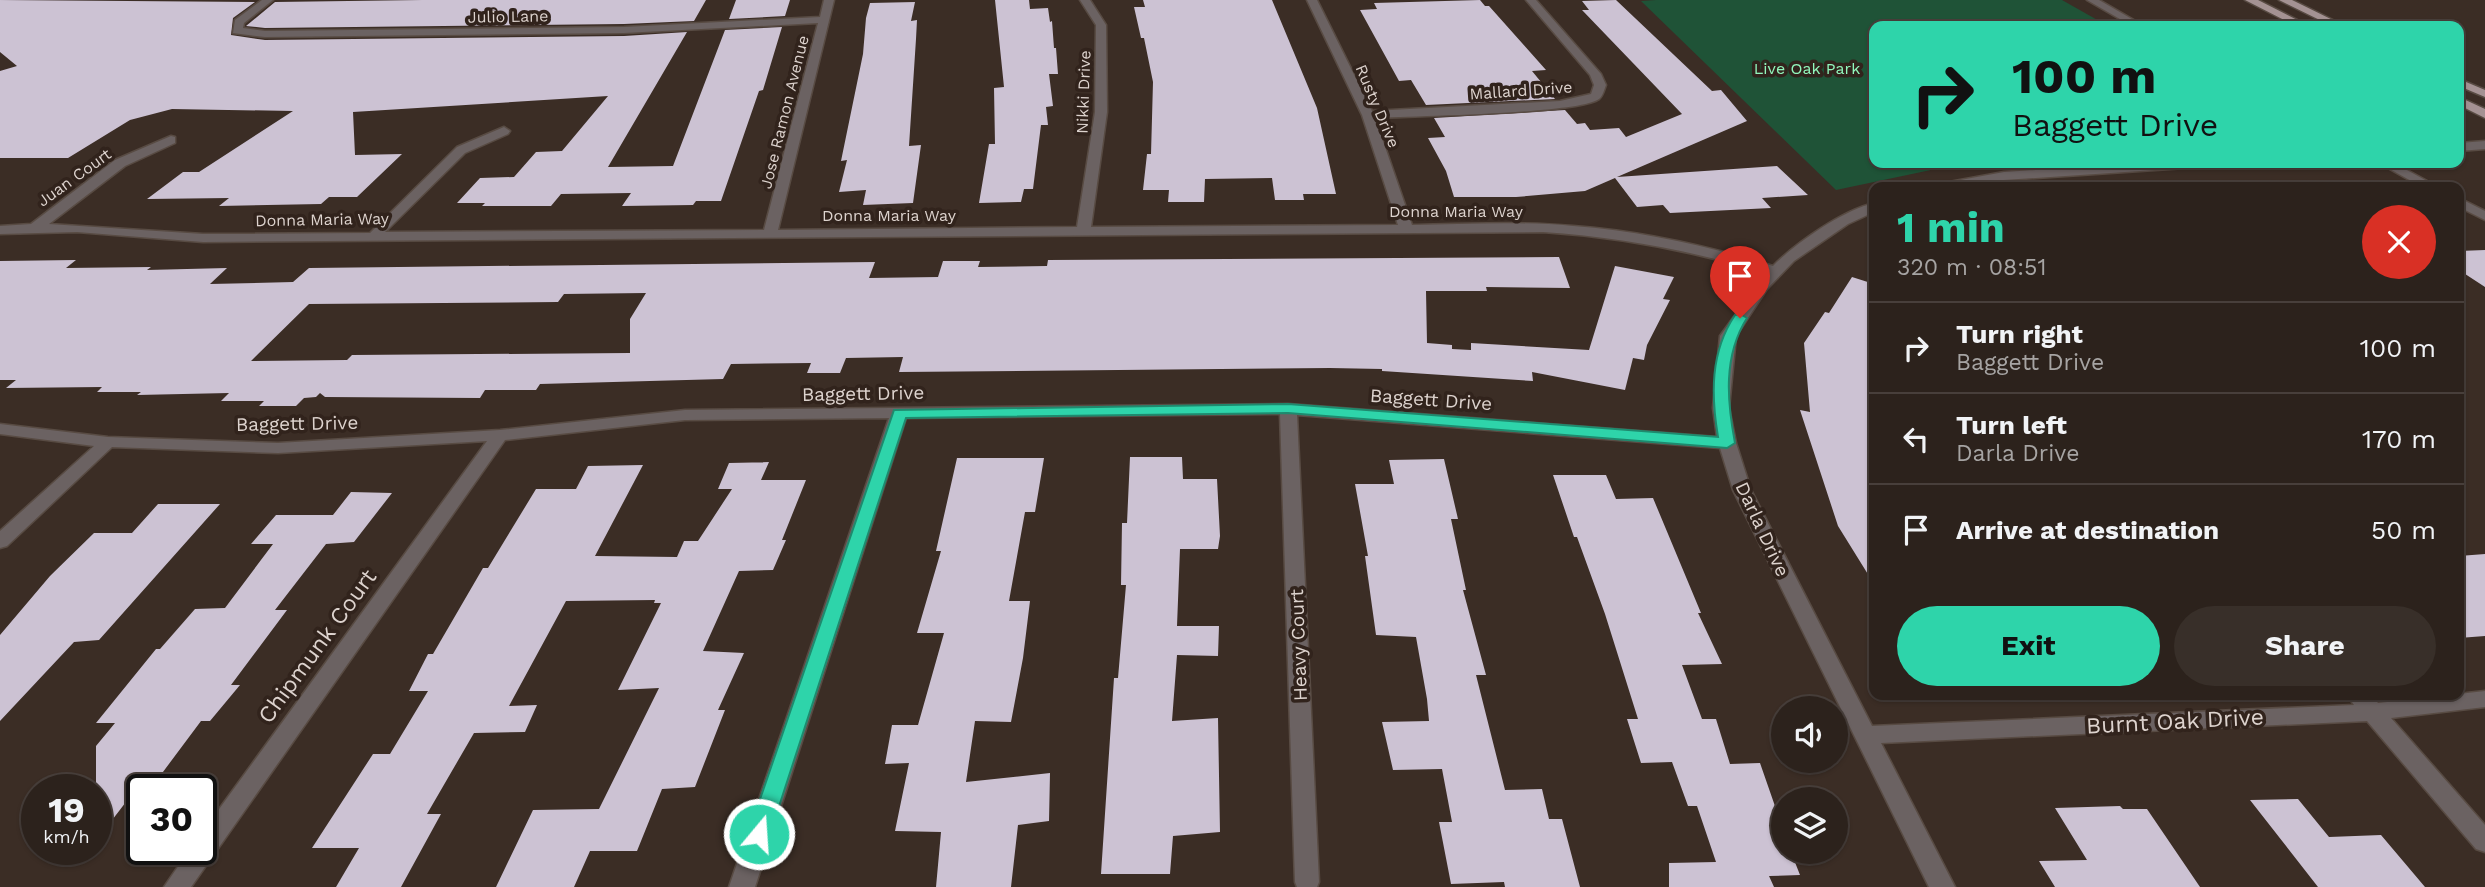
<!DOCTYPE html>
<html lang="en">
<head>
<meta charset="utf-8">
<style>
	body { margin:0; font-family:"Work Sans",sans-serif; background:#382f29; color:#f1f3f6; height:100vh; display:flex; flex-direction:column; font-size:26px; white-space:nowrap }
	* { box-sizing:border-box; margin:0 }
	p { font-size:23px; color:#a6a4a3 }
	.icon { flex:none; width:38px; height:38px; fill:none; stroke:currentColor; stroke-width:2; stroke-linecap:round; stroke-linejoin:round }
	.map { position:relative; flex:1; overflow:hidden }
	.side { position:absolute; left:1869px; top:182px; width:595px; height:518px; display:flex; flex-direction:column; background:#2c221c; border-radius:14px; box-shadow:0 2px 5px #0004,0 0 0 2px #483f3b }
	.side>* { flex:none }
	.hud { position:absolute; left:1869px; top:21px; width:595px; height:147px; border-radius:14px; box-shadow:0 2px 5px #0004,0 0 0 2px #483f3b; background:#2ed4aa; color:#111; overflow:hidden }
	.controls { position:absolute; left:1771px; top:696px; display:grid; gap:14px }
	.controls a { display:grid; place-items:center; width:77px; height:77px; border-radius:50%; background:#2c221c; box-shadow:0 2px 5px #0004,0 0 0 2px #483f3b; font-size:35px }
	.speed { position:absolute; left:21px; top:774px; display:flex; gap:14px; font-size:35px; font-weight:700; text-align:center }
	.speed>* { display:grid; place-content:center; width:91px; height:91px; border-radius:50%; background:#2c221c; box-shadow:0 2px 5px #0004,0 0 0 2px #483f3b; line-height:1 }
	.speed small { font-size:18px; font-weight:400 }
	.speed .limit { border:4px solid #111; border-radius:10px; background:#fff; color:#111 }
	.pin { position:absolute; display:grid; place-items:center; width:60px; height:60px; color:#fff; margin:-72px -30px; border-radius:50% 50% 50% 0; rotate:-45deg; box-shadow:0 0 7px #0007 }
	.pin .icon { rotate:45deg }
	.me { position:absolute; width:77px; margin:-38px; rotate:18deg; stroke-linejoin:round; filter:drop-shadow(0 0 5px #0008) }
	.turn { display:flex; align-items:center; gap:24px; height:147px; padding:0 28px; font-size:32px }
	.turn .icon { width:91px; height:91px; stroke-width:2.5 }
	.turn b { display:block; font-size:49px; line-height:60px }
	.round { display:grid; place-items:center; flex:none; width:74px; height:74px; border-radius:37px; background:#382f29 }
	.head { display:flex; align-items:center; justify-content:space-between; height:119px; padding:0 28px }
	h1 { font-size:42px; font-weight:700; line-height:52px; color:#2ed4aa }
	.cta { display:flex; gap:14px; margin-top:auto; padding:14px 28px }
	.cta a { flex:1; height:80px; border-radius:42px; background:#2ed4aa; color:#111; font-size:28px; font-weight:700; line-height:80px; text-align:center }
	.cta a+a { background:#382f29; color:#f1f3f6 }
	ul { padding:0; list-style:none }
	li { display:flex; align-items:center; gap:21px; height:91px; padding:0 28px; border-top:2px solid #483f3b }
	li div { flex:1 }
	li b { display:block; font-size:26px }
	li em { font-style:normal }
	.map>svg:first-child { display:block }
	.green { fill:#1f5337 }
	.building { fill:#ccc2d3; fill-rule:evenodd }
	.lines { fill:none; stroke-linecap:round; stroke-linejoin:round }
	.minor-casing { stroke:#584b43; stroke-width:3 }
	.major-casing { stroke:#584b43; stroke-width:3 }
	.minor { fill:#6b6262; fill-rule:evenodd }
	.major { fill:#a49293; fill-rule:evenodd }
	.route { fill:#2ed4aa; stroke:#1e8a6e; stroke-width:2 }
	.labels { text-anchor:middle; stroke-width:7; stroke-linejoin:round; paint-order:stroke }
	.far-street-label { font-size:16px; fill:#ddd3ce; stroke:#31231c }
	.far-park-label { font-size:16px; fill:#91f7bc; stroke:#31231c }
	.street-label { font-size:19px; fill:#ddd3ce; stroke:#31231c }
	.near-street-label { font-size:23px; fill:#ddd3ce; stroke:#31231c }
</style>
</head>
<body>
<div class="map">
<svg width="2485" height="887" viewBox="0 0 2485 887">
	<rect width="100%" height="100%" fill="#3b2d25"/>
	<path class="green" d="M1656,0H2062L2108,26H1874V163H1964L1836,190L1641,1Z"/>
	<path class="building" d="M0,0L255,2L233,18L231,35L265,40L624,36L687,32L608,167L673,166L725,30L782,27L763,90L759,91L721,201H696L693,205L622,206L631,193L561,194L551,206H482L485,203H457L480,178L514,177L536,152L562,151L608,96L353,112L355,155L402,154L357,197H329L321,204L219,206L229,198L147,199L183,172H199L293,111L172,109L130,120L68,158H0V71L17,66L0,52Z
		M422,0H706L694,21L624,24L265,28L246,26L275,2Z
		M736,0H790L785,16L729,19Z
		M995,0H1029L1030,9L1048,8L1050,22L1052,21L1054,48H1056L1058,74H1049L1053,106L1046,107L1048,125H1041L1033,189H1024L1021,202L979,203L989,144H995L994,88L1004,87Z
		M1143,0H1272L1317,108L1336,194H1303L1304,200H1275L1272,178L1205,179L1204,202H1168L1169,190H1143L1147,154H1151L1153,82L1144,38H1141L1134,7H1145Z
		M1480,0L1485,6H1489L1546,70L1532,71L1555,99L1426,105L1411,80L1399,81L1360,10L1377,9L1374,3Z
		M1616,0L1712,91L1721,90L1747,121L1617,177L1777,166L1808,195L1762,198L1771,208L1670,213L1663,205L1637,207L1615,178L1585,191L1516,197H1454L1446,171L1428,138L1445,137L1434,118L1565,110L1577,124L1585,123L1590,130L1619,128L1626,137L1682,114L1582,10H1589L1582,1Z
		M915,2L911,21L917,20L916,39L909,146L921,145L913,203L863,205L866,190L839,192L847,160L841,161L863,54L866,18L870,3Z
		M2485,250V287L2459,270V251Z
		M1559,257L1570,288L1486,287L1487,291H1426L1427,343L1452,345V349L1471,350V343L1589,350L1615,266L1674,277L1663,299L1670,300L1647,345L1644,360L1633,358L1625,390L1532,372L1533,381L1382,371V369L1330,368L899,372L903,357L846,358L840,373H807L811,363L731,364L723,379L540,384L536,390H485L480,398L325,397L320,393L316,397L304,398L296,406H259L264,401H221L229,393L137,395L141,392H97L102,387L6,388L16,380H0V261L76,260L66,268L151,267L147,270L227,268L210,284L293,282L309,268L875,262L869,278L938,277L943,261H980L978,267L1047,266L1048,260ZM646,293L630,319V353L352,355L347,360L251,361L309,304L558,302L564,294Z
		M1852,277L1874,284V584L1838,526L1800,410L1810,412L1804,343L1825,312L1829,313Z
		M1130,457H1182L1183,479H1217L1220,536L1218,549H1180L1177,626H1219L1218,656L1177,655L1172,721L1218,718L1220,832L1173,836L1170,874H1101L1114,678H1118L1126,585H1121L1122,523H1127Z
		M957,458H1044L1035,512H1025L1009,601H1030L1023,658L1011,722L975,721L966,782L1050,773L1049,821L1018,825L1011,887H936L941,832L895,831L909,763L885,764L892,725H918L944,633H917L941,551H936Z
		M1444,459L1458,519H1451L1466,590H1463L1486,675H1476L1505,790L1542,789L1549,819H1562L1580,887H1505L1504,882L1451,884L1439,822H1452L1442,769L1393,770L1382,722L1429,721L1427,699L1416,637L1376,635L1365,556H1368L1355,484H1394L1389,460Z
		M769,462L761,480H806L782,540H786L773,570L739,571L703,651L744,653L718,710H725L695,787L662,789L637,851H590L574,887H496L533,810L599,809L659,688L618,690L661,603H654L655,600L566,601L509,706L537,705L525,732L474,733L427,814H441L401,887H336L359,848H312L373,754H390L428,691H409L428,654H433L483,568H488L536,489H576L588,466L643,465L595,556L677,557L684,541H698L732,489H718L729,463Z
		M1553,475H1606L1616,499L1653,498L1701,613H1698L1722,664L1682,665L1702,719H1716L1730,764L1760,763L1783,829V852H1791L1800,875L1769,876L1774,887H1669V863L1716,862L1697,806H1688L1672,762L1641,763L1627,719H1638L1605,614L1577,537H1574Z
		M351,492L392,493L354,542L326,544L275,610H287L231,685H240L210,721H201L154,784L139,785L96,841V746L115,723H96L156,649H160L195,609L225,608L273,544H251L276,515H333Z
		M158,504H220L99,640L74,642L0,721V635L50,576L94,533H132Z
		M2485,554V636L2459,638V556Z
		M2298,799L2329,837L2381,835L2425,887H2318L2250,800Z
		M2120,806L2123,809H2147L2200,887H2055L2039,861L2087,860L2055,808Z"/>
	<g class="lines">
		<defs>
			<path id="minor" d="M262,0H273L244,23L243,28L265,31L624,27L820,17L824,0H834L778,230L1077,227L1095,112L1096,25L1080,0H1090L1106,25L1107,112L1091,227L1398,225L1362,115L1307,0H1317L1372,111L1560,101L1591,94L1594,85L1590,75L1526,0H1536L1601,74L1606,85C1604,90 1603,96 1599,99C1579,114 1410,116 1375,118L1412,225C1465,224 1520,221 1573,226C1641,231 1708,246 1773,266C1797,242 1842,211 1874,203V212L1848,224L1794,261L1767,289L1736,336L1729,408L1736,443L1751,490L1872,726L2354,705L2347,695H2371L2378,703L2485,691V707L2391,718L2485,825V852L2476,849L2367,721L1881,743L1955,887H1929L1733,490L1720,448L1297,415L1319,882L1317,887H1297L1295,882L1280,414L906,418L755,887H729L889,418L685,420L505,440L191,887H164L190,849H201V834L487,441L278,453L112,447L7,546L0,548V531L94,446L0,434V424L108,437L278,443L500,430L685,410L1288,404L1717,437L1713,408L1720,336L1766,273C1693,251 1620,237 1543,232L203,242L77,232L0,234V226L31,224L115,160L171,136L175,137V143L125,166L49,224L203,234L370,233L457,147L504,127L510,131L508,134L465,153L385,232L764,230L818,23L624,33L265,37L233,33L235,20Z
				M2087,0H2099L2144,26H2132Z
				M2485,141V149L2459,151V143Z
				M2146,163H2206L2200,167L2004,180L1964,187H1937L1944,183L2004,172Z
				M2379,163H2394L2438,187H2422Z
				M2459,198L2485,211V220L2459,207Z"/>
			<path id="major" d="M2245,0H2258L2309,26H2296Z
				M2279,0H2292L2345,26H2332Z
				M2459,79L2485,90V97L2459,86Z
				M2459,97L2485,109V118L2459,105Z"/>
		</defs>
		<use href="#minor" class="minor-casing"/>
		<use href="#major" class="major-casing"/>
		<use href="#minor" class="minor"/>
		<use href="#major" class="major"/>
	</g>
	<path class="route" d="M1740,314L1747,318C1723,356 1727,401 1735,443L1727,448L1288,413L906,418L770,834L767,841L759,843L752,841L748,834L894,410L1288,404L1718,437C1711,395 1710,352 1735,315Z"/>
	<g class="labels">
		<g class="far-street-label">
			<text transform="translate(508 16) rotate(-1)" y="6">Julio Lane</text>
			<text transform="translate(1521 90) rotate(-4)" y="6">Mallard Drive</text>
			<text transform="translate(1083 92) rotate(-88)" y="6">Nikki Drive</text>
			<text transform="translate(1378 106) rotate(67)" y="6">Rusty Drive</text>
			<text transform="translate(784 112) rotate(-76)" y="6">Jose Ramon Avenue</text>
			<text transform="translate(74 177) rotate(-36)" y="6">Juan Court</text>
			<text x="1456" y="217">Donna Maria Way</text>
			<text x="889" y="221">Donna Maria Way</text>
			<text transform="translate(322 219) rotate(-1)" y="6">Donna Maria Way</text>
		</g>
		<g class="far-park-label">
			<text x="1807" y="74">Live Oak Park</text>
		</g>
		<g class="street-label">
			<text transform="translate(863 393) rotate(-1)" y="7">Baggett Drive</text>
			<text transform="translate(1431 399) rotate(4)" y="7">Baggett Drive</text>
			<text transform="translate(297 423) rotate(-1)" y="7">Baggett Drive</text>
			<text transform="translate(1763 529) rotate(65)" y="7">Darla Drive</text>
			<text transform="translate(1298 645) rotate(-92)" y="7">Heavy Court</text>
		</g>
		<g class="near-street-label">
			<text transform="translate(317 646) rotate(-54)" y="8">Chipmunk Court</text>
			<text transform="translate(2175 721) rotate(-3)" y="8">Burnt Oak Drive</text>
		</g>
	</g>
</svg>
<div class="controls">
<a><svg class="icon" aria-label="sound" viewBox="0 0 24 24"><path d="M4 9h4l5-4v14l-5-4H4zM17 9q2 3 0 6"/></svg></a>
<a><svg class="icon" aria-label="layers" viewBox="0 0 24 24"><path d="M12 4l9 5-9 5-9-5zM3 14l9 5 9-5"/></svg></a>
</div>
<div class="speed"><div>19<small>km/h</small></div><div class="limit">30</div></div>
<div class="pin" style="left:1740px;top:318px;background:#d93025"><svg class="icon" aria-label="arrive" viewBox="0 0 24 24"><path d="M6 21V4h12l-3 4 3 4H6"/></svg></div>
<svg class="me" style="left:759px;top:834px" viewBox="-20 -20 40 40"><circle r="17" fill="#2ed4aa" stroke="#fff" stroke-width="3"/><path d="M0-11L8 9 0 5-8 9z" fill="#fff"/></svg>
<div class="hud">
<div class="turn"><svg class="icon" aria-label="right" viewBox="0 0 24 24"><path d="M7 20v-9h11M14 6l5 5-5 5"/></svg><div><b>100 m</b>Baggett Drive</div></div>
</div>
<section class="side">
<div class="head"><div><h1>1 min</h1><p>320 m · 08:51</p></div><a class="round" style="background:#d93025;color:#fff"><svg class="icon" aria-label="close" viewBox="0 0 24 24"><path d="M6 6l12 12M18 6L6 18"/></svg></a></div>
<ul>
<li><svg class="icon" aria-label="right" viewBox="0 0 24 24"><path d="M7 20v-9h11M14 6l5 5-5 5"/></svg><div><b>Turn right</b><p>Baggett Drive</p></div><em>100 m</em></li>
<li><svg class="icon" aria-label="left" viewBox="0 0 24 24"><path d="M17 20v-9H6M10 6l-5 5 5 5"/></svg><div><b>Turn left</b><p>Darla Drive</p></div><em>170 m</em></li>
<li><svg class="icon" aria-label="arrive" viewBox="0 0 24 24"><path d="M6 21V4h12l-3 4 3 4H6"/></svg><div><b>Arrive at destination</b></div><em>50 m</em></li>
</ul>
<div class="cta"><a>Exit</a><a>Share</a></div>
</section>
</div>
</body>
</html>
